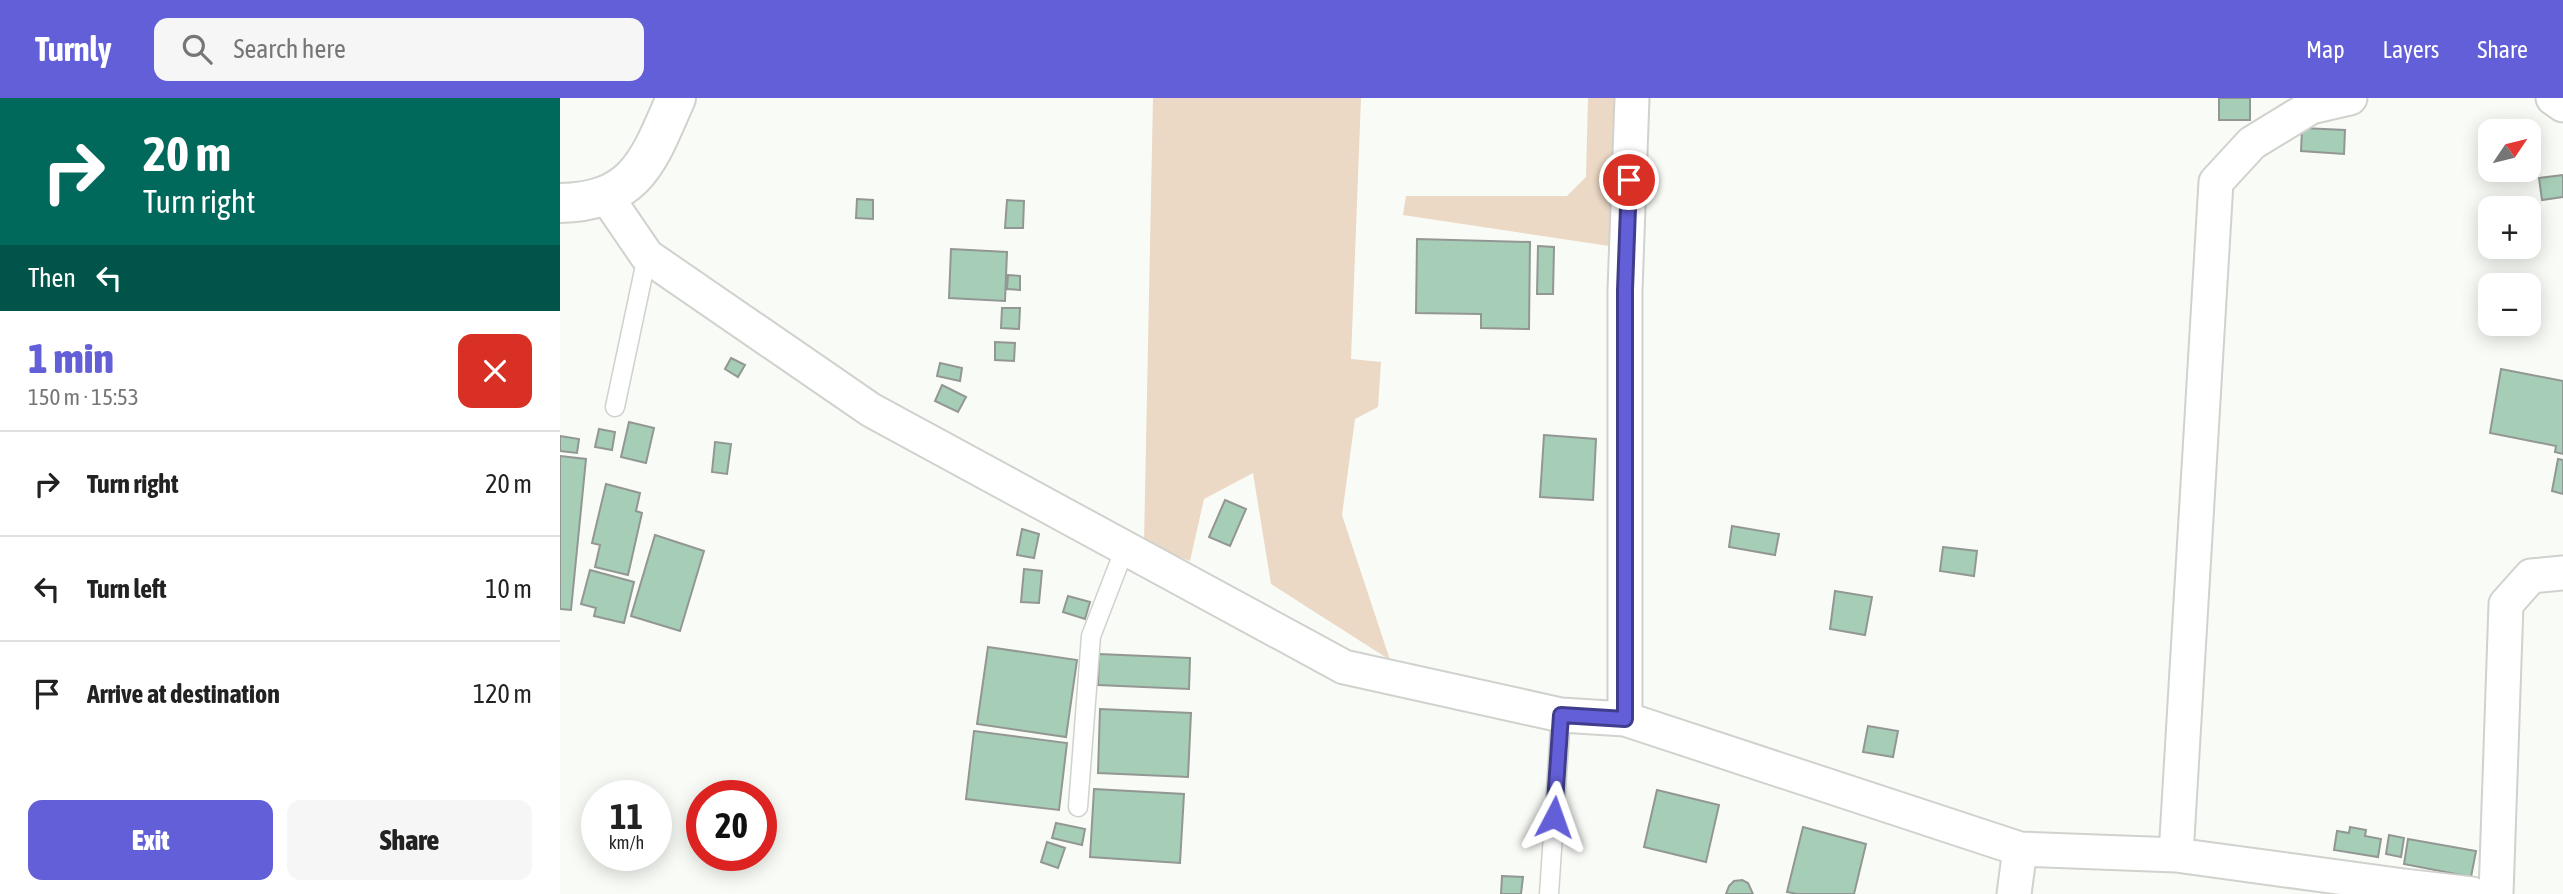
<!DOCTYPE html>
<html lang="en">
<head>
<meta charset="utf-8">
<style>
	body { margin:0; font-family:"Asap Condensed",sans-serif; background:#f6f6f6; color:#222; height:100vh; display:flex; flex-direction:column; font-size:26px; white-space:nowrap }
	* { box-sizing:border-box; margin:0 }
	p { font-size:23px; color:#767676 }
	.icon { flex:none; width:38px; height:38px; fill:none; stroke:currentColor; stroke-width:2; stroke-linecap:round; stroke-linejoin:round }
	.map { position:relative; flex:1; overflow:hidden }
	.drawer { display:flex; flex-direction:column; background:#fff; width:560px }
	.drawer>* { flex:none }
	.guide { background:#00695c; color:#fff; overflow:hidden }
	.needle { width:46px; rotate:55deg }
	.tools { position:absolute; left:1918px; top:21px; display:grid; gap:14px }
	.tools a { display:grid; place-items:center; width:63px; height:63px; border-radius:14px; background:#fff; box-shadow:0 4px 18px #0003; font-size:35px }
	.speed { position:absolute; left:21px; top:682px; display:flex; gap:14px; font-size:35px; font-weight:700; text-align:center }
	.speed>* { display:grid; place-content:center; width:91px; height:91px; border-radius:50%; background:#fff; box-shadow:0 4px 18px #0003; line-height:1 }
	.speed small { font-size:18px; font-weight:400 }
	.speed .limit { border:10px solid #d22; background:#fff; color:#111 }
	.pin { position:absolute; display:grid; place-items:center; width:60px; height:60px; color:#fff; margin:-30px; border:4px solid #fff; border-radius:50%; box-shadow:0 2px 7px #0007 }
	.me { position:absolute; width:77px; margin:-38px; rotate:4deg; stroke-linejoin:round; filter:drop-shadow(0 0 5px #0008) }
	.turn { display:flex; align-items:center; gap:24px; height:147px; padding:0 28px; font-size:32px }
	.turn .icon { width:91px; height:91px; stroke-width:2.5 }
	.turn b { display:block; font-size:49px; line-height:60px }
	.then { display:flex; align-items:center; height:66px; padding:0 28px; background:#0003; gap:14px; font-size:26px }
	.round { display:grid; place-items:center; flex:none; width:74px; height:74px; border-radius:14px; background:#f6f6f6 }
	.overview { display:flex; align-items:center; justify-content:space-between; height:119px; padding:0 28px }
	h1 { font-size:42px; font-weight:800; line-height:52px; color:#635fd8 }
	.primary-button { display:flex; gap:14px; margin-top:auto; padding:14px 28px }
	.primary-button a { flex:1; height:80px; border-radius:14px; background:#635fd8; color:#fff; font-size:28px; font-weight:800; line-height:80px; text-align:center }
	.primary-button a+a { background:#f6f6f6; color:#222 }
	ul { padding:0; list-style:none }
	li { display:flex; align-items:center; gap:21px; height:105px; padding:0 28px; border-top:2px solid #e0e0e0 }
	li div { flex:1 }
	li b { display:block; font-size:26px }
	li em { font-style:normal }
	header { display:flex; align-items:center; gap:42px; box-sizing:border-box; height:98px; padding:0 35px; background:#635fd8; color:#fff }
	header strong { font-size:33px }
	nav { display:flex; gap:38px; margin-inline-start:auto; font-size:24px }
	.search { width:490px; height:63px; background:#f6f6f6; display:flex; align-items:center; gap:18px; box-sizing:border-box; padding:0 24px; border-radius:14px; color:#767676; font-size:26px }
	main { display:flex; flex:1; min-height:0 }
	.map>svg:first-child { display:block }
	.green { fill:#ebd8c5 }
	.building { fill:#a6cdb6; stroke:#939794; stroke-width:2 }
	.lines { fill:none; stroke-linecap:round; stroke-linejoin:round }
	.service-casing { stroke:#d0d2cd; stroke-width:21 }
	.minor-casing { stroke:#d0d2cd; stroke-width:37 }
	.tertiary-casing { stroke:#d0d2cd; stroke-width:42 }
	.service { stroke:#fff; stroke-width:18 }
	.minor { stroke:#fff; stroke-width:33 }
	.tertiary { stroke:#fff; stroke-width:38 }
	.route-casing { stroke:#403e8c; stroke-width:18 }
	.route { stroke:#635fd8; stroke-width:12 }
</style>
</head>
<body>
<header>
<strong>Turnly</strong>
<div class="search"><svg class="icon" aria-label="search" viewBox="0 0 24 24"><circle cx="10" cy="10" r="6"/><path d="M15 15l6 6"/></svg>Search here</div>
<nav><a>Map</a><a>Layers</a><a>Share</a></nav>
</header>
<main>
<section class="drawer">
<div class="guide">
<div class="turn"><svg class="icon" aria-label="right" viewBox="0 0 24 24"><path d="M7 20v-9h11M14 6l5 5-5 5"/></svg><div><b>20 m</b>Turn right</div></div>
<div class="then">Then<svg class="icon" aria-label="left" viewBox="0 0 24 24"><path d="M17 20v-9H6M10 6l-5 5 5 5"/></svg></div>
</div>
<div class="overview"><div><h1>1 min</h1><p>150 m · 15:53</p></div><a class="round" style="background:#d93025;color:#fff"><svg class="icon" aria-label="close" viewBox="0 0 24 24"><path d="M6 6l12 12M18 6L6 18"/></svg></a></div>
<ul>
<li><svg class="icon" aria-label="right" viewBox="0 0 24 24"><path d="M7 20v-9h11M14 6l5 5-5 5"/></svg><div><b>Turn right</b></div><em>20 m</em></li>
<li><svg class="icon" aria-label="left" viewBox="0 0 24 24"><path d="M17 20v-9H6M10 6l-5 5 5 5"/></svg><div><b>Turn left</b></div><em>10 m</em></li>
<li><svg class="icon" aria-label="arrive" viewBox="0 0 24 24"><path d="M6 21V4h12l-3 4 3 4H6"/></svg><div><b>Arrive at destination</b></div><em>120 m</em></li>
</ul>
<div class="primary-button"><a>Exit</a><a>Share</a></div>
</section>
<div class="map">
<svg width="2003" height="796" viewBox="0 0 2003 796">
	<rect width="100%" height="100%" fill="#f9fbf6"/>
	<path class="green" d="M593,0H801L791,261L821,264L818,309L795,321L782,417L830,562L711,486L693,375L644,401L630,463L584,445Z
		M1028,0H1061L1056,149L843,117L846,98H1007L1026,79Z"/>
	<path class="building" d="M1659,0H1690V22H1659Z
		M1742,30L1785,32L1784,56L1741,53Z
		M2003,77V99L1982,102L1979,80Z
		M297,101L313,102V121L296,120Z
		M447,102L464,103L463,130H445Z
		M857,141L970,144L969,231L921,230V216L856,215Z
		M978,148L994,149L993,196H977Z
		M391,151L447,154L445,203L389,200Z
		M448,177L460,178V192L447,191Z
		M442,210H460L459,231L441,230Z
		M435,244L455,245L454,263L435,262Z
		M171,260L185,267L178,279L165,271Z
		M380,265L402,270L400,283L377,278Z
		M1941,271L2003,283V356L1995,354L1996,348L1930,335Z
		M382,287L406,299L398,314L375,303Z
		M69,324L94,330L86,365L61,359Z
		M39,331L55,334L52,352L35,349Z
		M984,337L1036,341L1033,402L980,399Z
		M0,338L19,341L17,355L0,353Z
		M155,344L171,346L167,376L152,374Z
		M0,358L26,361L11,512L0,511Z
		M1998,361L2003,362V396L1992,393Z
		M46,386L80,395L76,413L82,415L68,477L35,469L40,447L32,445Z
		M665,402L686,411L670,448L649,439Z
		M1172,428L1219,436L1215,457L1169,449Z
		M462,431L479,436L474,460L457,457Z
		M95,437L144,453L120,533L71,518Z
		M1383,449L1417,453L1414,478L1380,473Z
		M464,471L482,473L479,505L461,504Z
		M30,472L74,484L64,525L34,518L36,510L21,506Z
		M1275,493L1312,499L1305,537L1270,531Z
		M508,498L530,504L525,521L503,514Z
		M428,549L517,562L506,639L417,626Z
		M539,556L630,560L629,591L538,587Z
		M540,611L631,615L628,679L538,675Z
		M1308,628L1338,633L1333,659L1303,654Z
		M414,633L507,645L499,712L406,701Z
		M534,691L624,696L620,765L530,759Z
		M1097,692L1159,707L1146,764L1084,749Z
		M496,725L525,731L522,747L492,740Z
		M1243,729L1306,746L1294,796H1237L1227,794Z
		M1790,729L1806,732L1805,738L1821,741L1818,759L1774,752L1777,733L1789,735Z
		M1829,737L1844,740L1841,759L1826,756Z
		M1848,741L1916,753L1911,779L1844,766Z
		M487,744L505,750L498,770L481,764Z
		M942,778L963,779L961,796H941Z
		M1182,782L1188,785L1193,796H1166L1169,788L1174,783Z"/>
	<g class="lines">
		<defs>
			<path id="service" d="M55,309L87,158
				M518,709L531,538L565,450
				M989,796L1001,617"/>
			<path id="minor" d="M1993,0L2003,7
				M46,98L87,158L311,312L784,569L1001,617L1065,621L1460,751L1616,757L1844,788
				M1065,621V192L1072,0
				M1616,757L1656,84L1692,45L1751,9L1790,0
				M1454,796L1460,751
				M1842,796L1844,788L1912,796
				M1936,796L1946,506L1971,478L2003,475"/>
			<path id="tertiary" d="M0,105C77,104 89,61 116,0"/>
		</defs>
		<use href="#service" class="service-casing"/>
		<use href="#minor" class="minor-casing"/>
		<use href="#tertiary" class="tertiary-casing"/>
		<use href="#service" class="service"/>
		<use href="#minor" class="minor"/>
		<use href="#tertiary" class="tertiary"/>
	</g>
	<g class="lines">
		<defs>
			<path id="route" d="M994,719L1001,617L1065,621V192L1069,82"/>
		</defs>
		<use href="#route" class="route-casing"/>
		<use href="#route" class="route"/>
	</g>
</svg>
<div class="tools">
<a><svg class="needle" viewBox="-14 -14 28 28"><path d="M0-13l5 13h-10z" fill="#e53935"/><path d="M0 13l5-13h-10z" fill="#767676"/></svg></a>
<a>+</a>
<a>−</a>
</div>
<div class="speed"><div>11<small>km/h</small></div><div class="limit">20</div></div>
<div class="pin" style="left:1069px;top:82px;background:#d93025"><svg class="icon" aria-label="arrive" viewBox="0 0 24 24"><path d="M6 21V4h12l-3 4 3 4H6"/></svg></div>
<svg class="me" style="left:994px;top:719px" viewBox="-20 -20 40 40"><path d="M0-17L14 15 0 8-14 15z" fill="#635fd8" stroke="#fff" stroke-width="4"/></svg>
</div>
</main>
</body>
</html>
